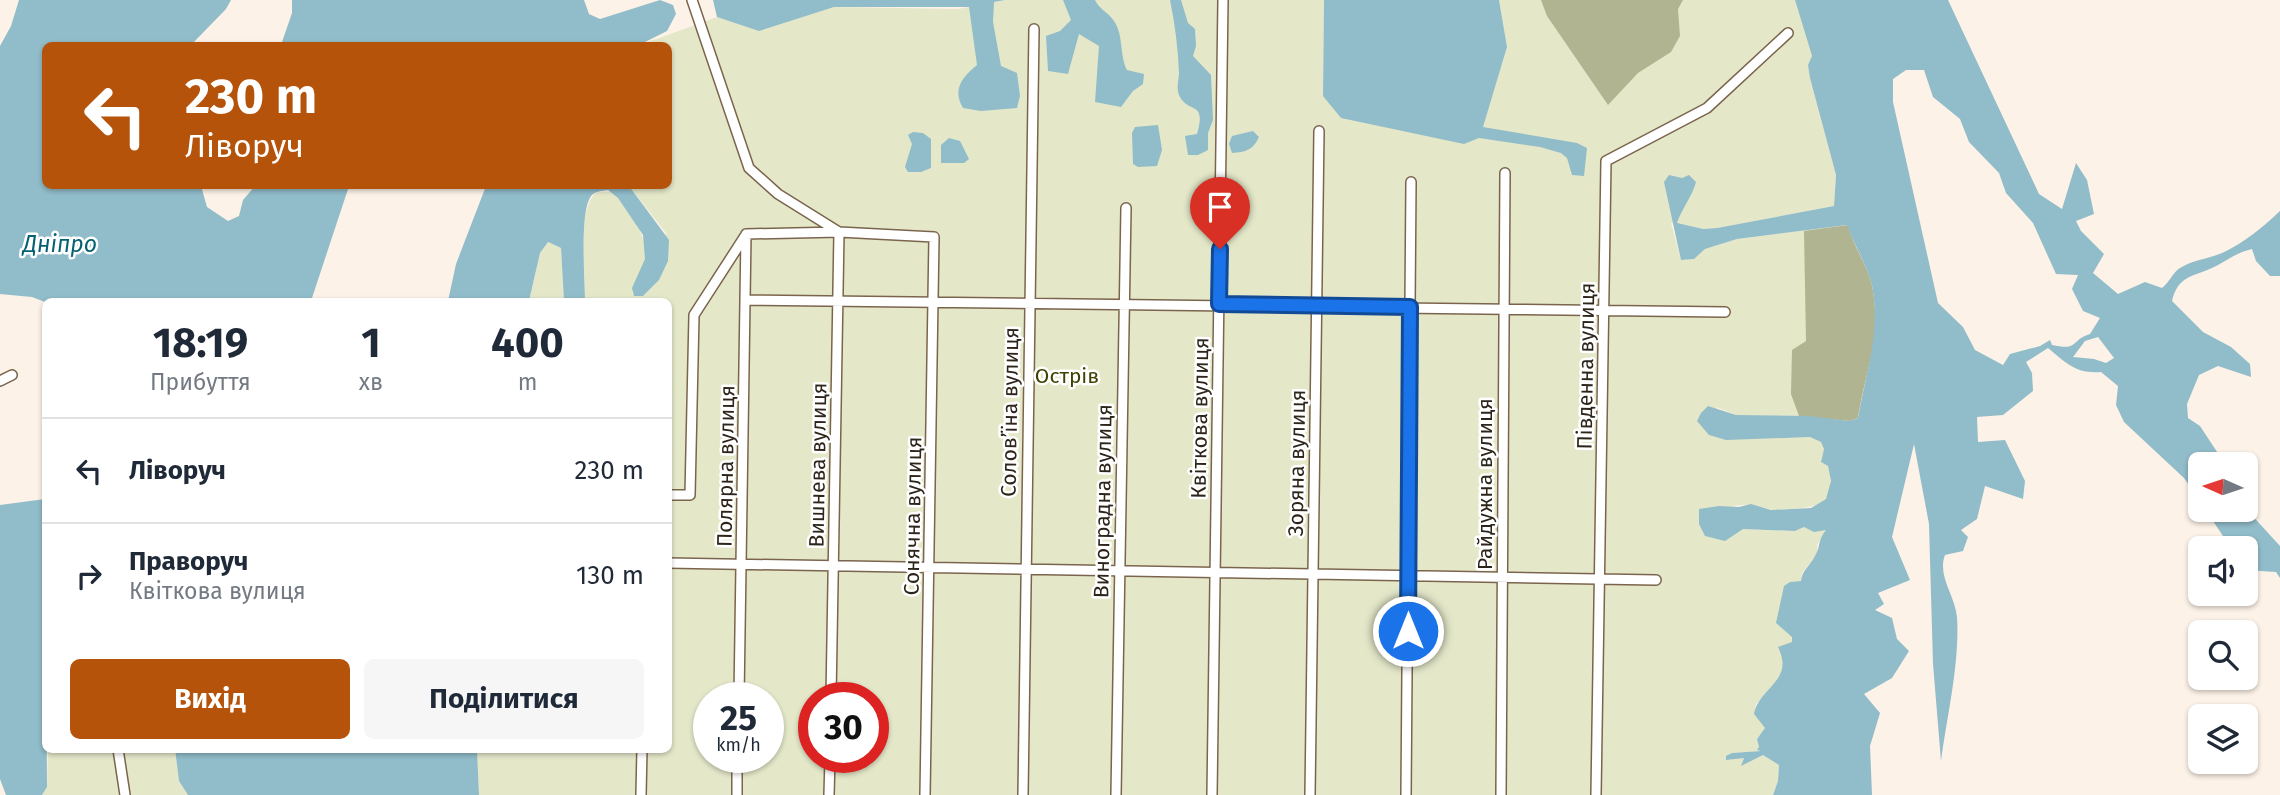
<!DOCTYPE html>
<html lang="uk">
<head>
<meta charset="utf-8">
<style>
	body { margin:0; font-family:"Fira Sans",sans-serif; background:#f6f6f7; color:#1f2937; height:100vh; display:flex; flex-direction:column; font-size:26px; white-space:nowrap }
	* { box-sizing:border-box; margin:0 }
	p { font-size:23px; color:#747a83 }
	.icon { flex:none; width:38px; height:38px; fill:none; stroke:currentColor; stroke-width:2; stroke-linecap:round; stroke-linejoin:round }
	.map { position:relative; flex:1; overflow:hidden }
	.sheet { position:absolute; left:42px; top:298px; width:630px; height:455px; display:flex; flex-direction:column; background:#fff; border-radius:10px; box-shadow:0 2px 5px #0004 }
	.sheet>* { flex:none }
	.hud { position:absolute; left:42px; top:42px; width:630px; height:147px; border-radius:10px; box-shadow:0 2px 5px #0004; background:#b45309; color:#fff; overflow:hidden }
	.needle { width:46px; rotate:273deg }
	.controls { position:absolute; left:2188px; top:452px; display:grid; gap:14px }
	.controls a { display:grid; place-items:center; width:70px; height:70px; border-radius:10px; background:#fff; box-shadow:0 2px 5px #0004; font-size:35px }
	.speed { position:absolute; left:693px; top:682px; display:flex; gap:14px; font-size:35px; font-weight:700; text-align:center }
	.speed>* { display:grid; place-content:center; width:91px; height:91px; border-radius:50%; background:#fff; box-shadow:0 2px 5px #0004; line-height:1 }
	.speed small { font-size:18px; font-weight:400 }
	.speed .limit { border:10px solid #d22; background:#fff; color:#111 }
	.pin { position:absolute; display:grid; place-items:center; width:60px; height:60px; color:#fff; margin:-72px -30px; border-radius:50% 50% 50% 0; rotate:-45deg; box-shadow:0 0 7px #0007 }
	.pin .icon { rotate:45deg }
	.me { position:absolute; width:77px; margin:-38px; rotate:0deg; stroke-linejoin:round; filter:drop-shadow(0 0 5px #0008) }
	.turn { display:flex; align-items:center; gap:24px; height:147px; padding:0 28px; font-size:32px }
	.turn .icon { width:91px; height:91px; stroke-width:2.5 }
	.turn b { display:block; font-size:49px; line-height:60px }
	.eta { display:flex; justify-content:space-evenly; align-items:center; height:119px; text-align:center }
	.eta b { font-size:42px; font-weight:700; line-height:49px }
	.cta { display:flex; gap:14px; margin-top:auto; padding:14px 28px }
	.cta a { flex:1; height:80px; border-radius:10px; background:#b45309; color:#fff; font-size:28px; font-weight:700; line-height:80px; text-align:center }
	.cta a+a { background:#f6f6f7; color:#1f2937 }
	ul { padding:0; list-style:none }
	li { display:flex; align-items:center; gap:21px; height:105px; padding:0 28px; border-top:2px solid #e0e1e3 }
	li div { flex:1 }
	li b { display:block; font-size:26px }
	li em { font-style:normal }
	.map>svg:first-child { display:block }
	.green { fill:#e4e8c9; fill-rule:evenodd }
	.forest { fill:#b0b490 }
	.water { fill:#91bcc9; fill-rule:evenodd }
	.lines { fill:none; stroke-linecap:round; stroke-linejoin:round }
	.minor-casing { stroke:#7b644d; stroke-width:12 }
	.minor { stroke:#fff; stroke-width:9 }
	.route-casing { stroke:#114b97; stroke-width:18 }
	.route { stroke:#1a73e8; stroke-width:12 }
	.labels { text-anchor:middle; stroke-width:5; stroke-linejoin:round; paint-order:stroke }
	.street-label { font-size:21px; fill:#2d241a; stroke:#fff }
	.park-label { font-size:21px; fill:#3e4100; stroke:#fff }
	.water-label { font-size:23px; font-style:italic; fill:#066173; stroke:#fff }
</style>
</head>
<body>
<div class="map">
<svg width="2280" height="795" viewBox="0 0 2280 795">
	<rect width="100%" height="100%" fill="#fcf2e7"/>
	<path class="green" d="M1005,0H1324L1323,96L1479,138L1507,47L1499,0H1795L1812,56L1810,78L1836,175L1834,206L1717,228L1703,229L1671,223L1681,260L1694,259L1705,249L1737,239L1837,226L1876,313L1874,348L1836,420L1808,416L1736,415L1716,407L1726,439L1810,437L1821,442L1824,449L1821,462L1828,466C1837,501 1822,507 1791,509C1784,509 1776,511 1769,509C1757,506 1744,502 1731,507C1723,510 1712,528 1705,536L1715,538L1743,529L1795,531L1804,527L1827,529L1817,545L1818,553L1802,573L1801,581L1790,582L1792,642L1783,657L1781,676L1756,704L1754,714L1766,728L1757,738L1759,747L1765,751L1732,753L1727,760L1744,757L1742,765L1763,755L1779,765L1778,781L1773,795H479L477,749H668V301H585C586,278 576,202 598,192H613C630,211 653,241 643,268C639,278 632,283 633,294L643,296L659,280L666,233L629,186H668V46L640,45L717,17L759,30L834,7L958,9ZM709,698H768V758H709ZM814,698H873V758H814Z
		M547,242L561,248L564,301H529L540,253Z
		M48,749H175L179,781L188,795H42L47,787Z"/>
	<path class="forest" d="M1541,0H1683L1678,9L1680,36L1671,52L1638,73L1608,105L1547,16Z
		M1848,225C1853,246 1867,264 1872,285C1882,338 1866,368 1858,418L1850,421L1799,416L1791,394L1792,350L1806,341L1804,231Z"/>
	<path class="water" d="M19,0H231L226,9L191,45L46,46V186H201L207,207L228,221L239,216L243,200L255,186H349L311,301L45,302L32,297L0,294V46L11,26Z
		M292,0H584L589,14L600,19L660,0L673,5L676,14L667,31L639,45H281L292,13Z
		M713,0H1005L994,2L993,22L1001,66L1017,73L1020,96L1017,108L981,111L963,108C952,90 962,77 977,65L969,7H834L759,31L717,17Z
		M1063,0H1095C1099,9 1109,13 1114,21C1124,36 1119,54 1127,70L1144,74L1143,84L1133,91L1121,107L1095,102L1099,46L1079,34L1068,74L1048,71L1046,36L1060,31L1071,20Z
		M1170,0H1181L1188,23L1195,29L1196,46L1193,56L1211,75L1213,120L1208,133V150L1198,155H1188L1185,136L1197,134C1207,99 1188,115 1179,95C1176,88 1179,79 1179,73C1178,48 1175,24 1170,0Z
		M1324,0H1499L1507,47L1483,127L1577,143L1587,148L1584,176L1572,175L1567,158L1561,153L1540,147L1479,138L1464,144L1341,118L1323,96Z
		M1795,0H1948L2039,194L2062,209L2076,163L2087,180L2094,214L2076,221L2081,231L2104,254L2093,273L2118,294L2145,282L2162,288C2170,282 2172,273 2180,268C2193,260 2208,259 2222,253C2244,243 2263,227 2280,211V276H2270L2256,261L2252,249C2235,253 2227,261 2212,268C2192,277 2178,276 2172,301L2203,332L2231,347L2250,364L2251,377L2218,366L2199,375L2187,404L2188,418L2200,426L2225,464H2200V501L2184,478L2124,422L2116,405L2118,386L2101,372C2076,374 2066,363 2048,348L2026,362L2032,373L2033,391L2003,415L1977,417L1978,442L2005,440L2025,481L2023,499L1985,486L1977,519L1961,530L1968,537L1963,551L1945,555C1937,576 1955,595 1957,617C1960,662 1947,716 1941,761L1933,664L1929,524L1914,444L1892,537L1910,580L1878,593L1884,604L1875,610L1892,618L1897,639L1909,651L1892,678L1864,694L1880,713L1870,746L1872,795H1773L1778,781L1779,765L1763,755L1741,766L1744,758L1726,760V756L1732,753L1761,751L1757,750L1759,747L1757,739L1765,728L1754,714C1759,687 1795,681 1778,647L1792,642V637L1776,623L1784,586L1790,582L1801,581C1802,570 1810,566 1815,556C1821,547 1817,541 1826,530L1814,532L1804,527L1795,531L1743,529L1725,541L1705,536L1699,524V509L1719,506L1739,507L1751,504L1771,510L1811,508L1826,499L1831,481L1828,466L1821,462L1824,449L1821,442L1810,437L1726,440L1709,435L1697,421L1701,413L1708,406L1736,415L1808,416L1850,421L1858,418C1866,372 1881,332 1872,285C1867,265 1854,245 1847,225L1737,239L1705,249L1694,259L1681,260L1664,182L1669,175L1682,178L1689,175L1696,182C1692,197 1682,208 1677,223L1703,229L1717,228L1834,206L1836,175L1810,78L1808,65L1812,56ZM1906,70H1924L1933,97L1960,119L1969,142L1999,173L2006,193L2033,223L2056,274L2078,275L2072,289L2083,311L2100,318L2090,334C2070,340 2080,351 2052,345L2050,340L2040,346L2010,354L2003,365L1975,350L1963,327L1938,303L1893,102V79ZM2098,337L2114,358L2106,363L2094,359L2073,357L2085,341Z
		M1158,125L1162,150L1157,166L1138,167L1133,164L1132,133L1135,127Z
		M1253,131L1259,137C1253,150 1246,152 1232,153L1229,144L1232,136Z
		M913,132L923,133L931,139V168L921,172H908L905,167L912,144L908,135Z
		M949,138L960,141L969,159L964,163H941V145Z
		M486,186H629L669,240L668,261L659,280L643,296H634L632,288L645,259L643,235L618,198L608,190C602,191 596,191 592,195C579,208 585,281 585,301H564L561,248L548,242L540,253L529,301H448L456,264Z
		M45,499L47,787L42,795H6L0,779V505Z
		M2245,499L2248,511L2280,546V578L2276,572L2245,570V548H2231L2205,509H2245Z
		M175,749H477L479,795H188L179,781Z"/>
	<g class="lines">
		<defs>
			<path id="minor" d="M692,0L749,168L778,194L839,232L831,698
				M746,234L839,232L934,237L925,795
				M746,300L1725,312
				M0,381L12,375
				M668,495H690L694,315L745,236
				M668,563L1656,580
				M739,698L746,234
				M118,749L125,795
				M641,795L642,749
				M737,795V758
				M829,795L830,758
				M1023,795L1034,29
				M1116,795L1126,208
				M1212,795L1223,0
				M1310,795L1319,131
				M1406,795L1411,182
				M1501,795L1505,173
				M1596,795L1606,161L1707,108L1788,33"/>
		</defs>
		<use href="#minor" class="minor-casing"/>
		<use href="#minor" class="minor"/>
	</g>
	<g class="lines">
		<defs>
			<path id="route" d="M1220,249L1219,304L1410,307L1408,631"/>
		</defs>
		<use href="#route" class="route-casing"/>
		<use href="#route" class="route"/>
	</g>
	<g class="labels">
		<g class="street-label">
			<text transform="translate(1586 366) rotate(-89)" y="7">Південна вулиця</text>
			<text transform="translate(1010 412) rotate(-89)" y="7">Соловʼїна вулиця</text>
			<text transform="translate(1200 418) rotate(-89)" y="7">Квіткова вулиця</text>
			<text transform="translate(1297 463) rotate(-89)" y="7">Зоряна вулиця</text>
			<text transform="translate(818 465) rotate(-89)" y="7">Вишнева вулиця</text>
			<text transform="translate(726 466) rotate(-89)" y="7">Полярна вулиця</text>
			<text transform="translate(1485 484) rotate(-90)" y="7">Райдужна вулиця</text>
			<text transform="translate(1103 501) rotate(-89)" y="7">Виноградна вулиця</text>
			<text transform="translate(913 516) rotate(-89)" y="7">Сонячна вулиця</text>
		</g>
		<g class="park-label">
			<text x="1067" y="383">Острів</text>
		</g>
		<g class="water-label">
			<text x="60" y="252">Дніпро</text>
		</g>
	</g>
</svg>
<div class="controls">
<a><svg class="needle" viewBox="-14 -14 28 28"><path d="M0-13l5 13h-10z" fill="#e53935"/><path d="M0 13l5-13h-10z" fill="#747a83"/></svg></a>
<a><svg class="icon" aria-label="sound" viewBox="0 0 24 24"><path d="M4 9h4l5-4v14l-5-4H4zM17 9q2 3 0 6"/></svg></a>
<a><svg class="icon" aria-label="search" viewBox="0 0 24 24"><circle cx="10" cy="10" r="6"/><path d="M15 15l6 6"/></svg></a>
<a><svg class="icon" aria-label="layers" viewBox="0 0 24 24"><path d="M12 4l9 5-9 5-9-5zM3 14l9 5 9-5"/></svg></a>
</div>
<div class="speed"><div>25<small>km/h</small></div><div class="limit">30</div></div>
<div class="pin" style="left:1220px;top:249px;background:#d93025"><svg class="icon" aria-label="arrive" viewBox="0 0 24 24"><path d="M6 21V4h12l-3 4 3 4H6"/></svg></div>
<svg class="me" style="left:1408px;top:631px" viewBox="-20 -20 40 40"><circle r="17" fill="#1a73e8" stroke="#fff" stroke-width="3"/><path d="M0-11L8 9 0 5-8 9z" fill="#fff"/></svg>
<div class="hud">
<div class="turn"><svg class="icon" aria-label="left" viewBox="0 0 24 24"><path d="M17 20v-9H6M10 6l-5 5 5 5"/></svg><div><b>230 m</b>Ліворуч</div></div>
</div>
<section class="sheet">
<div class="eta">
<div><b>18:19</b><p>Прибуття</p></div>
<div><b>1</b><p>хв</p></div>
<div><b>400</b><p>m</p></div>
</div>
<ul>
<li><svg class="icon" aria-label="left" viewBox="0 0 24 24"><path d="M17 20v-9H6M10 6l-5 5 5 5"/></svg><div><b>Ліворуч</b></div><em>230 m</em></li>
<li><svg class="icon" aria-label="right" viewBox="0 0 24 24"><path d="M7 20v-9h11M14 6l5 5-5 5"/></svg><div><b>Праворуч</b><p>Квіткова вулиця</p></div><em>130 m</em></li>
</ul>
<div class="cta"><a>Вихід</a><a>Поділитися</a></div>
</section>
</div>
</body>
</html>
